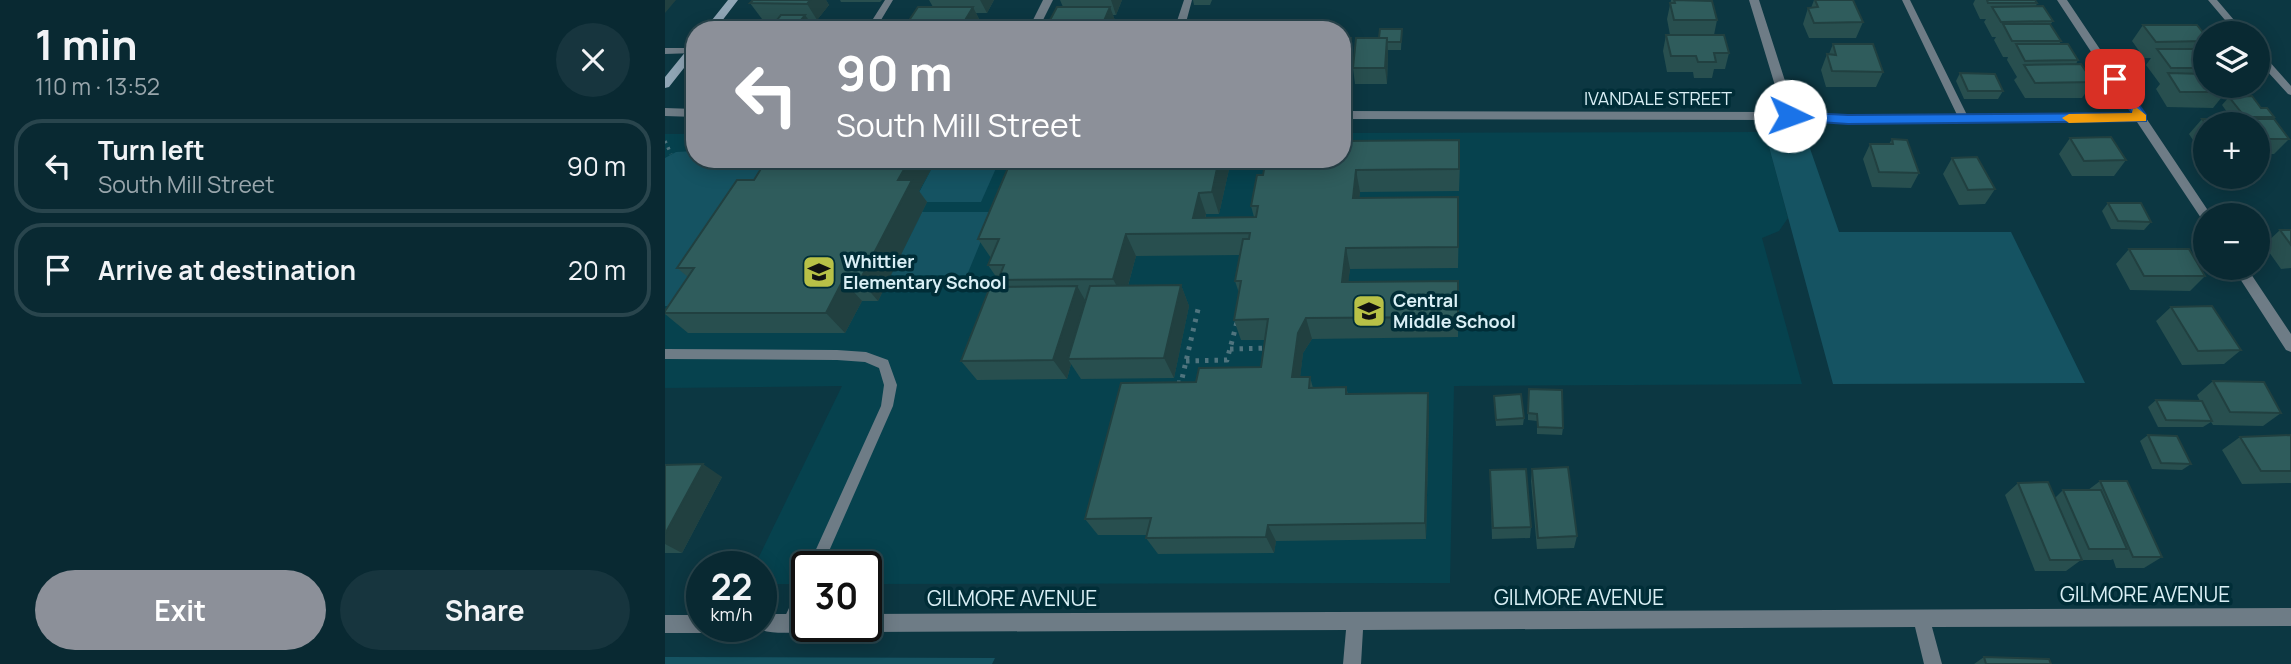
<!DOCTYPE html>
<html lang="en">
<head>
<meta charset="utf-8">
<style>
	body { margin:0; font-family:Manrope,sans-serif; background:#17353e; color:#f1f3f6; height:100vh; display:flex; flex-direction:column; font-size:26px; white-space:nowrap }
	* { box-sizing:border-box; margin:0 }
	p { font-size:23px; color:#99a6ac }
	.icon { flex:none; width:38px; height:38px; fill:none; stroke:currentColor; stroke-width:2; stroke-linecap:round; stroke-linejoin:round }
	.map { position:relative; flex:1; overflow:hidden }
	.side { display:flex; flex-direction:column; background:#092932; width:665px }
	.side>* { flex:none }
	.banner { position:absolute; left:21px; top:21px; width:665px; height:147px; border-radius:28px; box-shadow:0 4px 18px #0003,0 0 0 2px #29454d; background:#8c9099; color:#fff; overflow:hidden }
	.tools { position:absolute; left:1528px; top:21px; display:grid; gap:14px }
	.tools a { display:grid; place-items:center; width:77px; height:77px; border-radius:50%; background:#092932; box-shadow:0 4px 18px #0003,0 0 0 2px #29454d; font-size:35px }
	.speed { position:absolute; left:21px; top:551px; display:flex; gap:14px; font-size:35px; font-weight:700; text-align:center }
	.speed>* { display:grid; place-content:center; width:91px; height:91px; border-radius:50%; background:#092932; box-shadow:0 4px 18px #0003,0 0 0 2px #29454d; line-height:1 }
	.speed small { font-size:18px; font-weight:400 }
	.speed .limit { border:4px solid #111; border-radius:10px; background:#fff; color:#111 }
	.pin { position:absolute; display:grid; place-items:center; width:60px; height:60px; color:#fff; margin:-30px; border-radius:14px; box-shadow:0 4px 10px #0006 }
	.me { position:absolute; width:77px; margin:-38px; rotate:93deg; stroke-linejoin:round; filter:drop-shadow(0 0 5px #0008) }
	.turn { display:flex; align-items:center; gap:24px; height:147px; padding:0 35px; font-size:32px }
	.turn .icon { width:91px; height:91px; stroke-width:2.5 }
	.turn b { display:block; font-size:49px; line-height:60px }
	.round { display:grid; place-items:center; flex:none; width:74px; height:74px; border-radius:37px; background:#17353e }
	.summary { display:flex; align-items:center; justify-content:space-between; height:119px; padding:0 35px }
	h1 { font-size:42px; font-weight:700; line-height:52px }
	.cta { display:flex; gap:14px; margin-top:auto; padding:14px 35px }
	.cta a { flex:1; height:80px; border-radius:42px; background:#8c9099; color:#fff; font-size:28px; font-weight:700; line-height:80px; text-align:center }
	.cta a+a { background:#17353e; color:#f1f3f6 }
	ul { padding:0; list-style:none }
	li { display:flex; align-items:center; gap:21px; height:94px; margin:0 14px 10px; padding:0 21px; border:4px solid #29454d; border-radius:28px }
	li div { flex:1 }
	li b { display:block; font-size:26px }
	li em { font-style:normal }
	main { display:flex; flex:1; min-height:0 }
	.map>svg:first-child { display:block }
	.built { fill:#06424e }
	.green { fill:#155362 }
	.lines { fill:none; stroke-linecap:round; stroke-linejoin:round }
	.path-far1 { stroke:#50747e; stroke-width:3.5; stroke-dasharray:2.5 4.5; stroke-linecap:butt }
	.path { stroke:#50747e; stroke-width:5; stroke-dasharray:3.5 6; stroke-linecap:butt }
	.lane { fill:#6e7c86; fill-rule:evenodd }
	.street { fill:#6e7c86; fill-rule:evenodd }
	.secondary { fill:#90a6b6; fill-rule:evenodd }
	.wall { fill:#284f4f }
	.shaded-wall { fill:#214040 }
	.building { fill:#2f5c5c; stroke:#214040; stroke-width:2 }
	.route { fill:#1a73e8; stroke:#114b97; stroke-width:2 }
	.slow { fill:#f59e0b }
	.labels { text-anchor:middle; stroke-width:7; stroke-linejoin:round; paint-order:stroke }
	.street-label { font-size:18px; fill:#d9eff5; stroke:#002d37 }
	.poi-label { font-size:18px; font-weight:bold; fill:#d9eff5; stroke:#002d37; text-anchor:start }
	.near-street-label { font-size:21px; fill:#d9eff5; stroke:#002d37 }
</style>
</head>
<body>
<main>
<section class="side">
<div class="summary"><div><h1>1 min</h1><p>110 m · 13:52</p></div><a class="round"><svg class="icon" aria-label="close" viewBox="0 0 24 24"><path d="M6 6l12 12M18 6L6 18"/></svg></a></div>
<ul>
<li><svg class="icon" aria-label="left" viewBox="0 0 24 24"><path d="M17 20v-9H6M10 6l-5 5 5 5"/></svg><div><b>Turn left</b><p>South Mill Street</p></div><em>90 m</em></li>
<li><svg class="icon" aria-label="arrive" viewBox="0 0 24 24"><path d="M6 21V4h12l-3 4 3 4H6"/></svg><div><b>Arrive at destination</b></div><em>20 m</em></li>
</ul>
<div class="cta"><a>Exit</a><a>Share</a></div>
</section>
<div class="map">
<svg width="1626" height="664" viewBox="0 0 1626 664">
	<rect width="100%" height="100%" fill="#0c3742"/>
	<path class="built" d="M1100,132L1123,218L1114,231L1097,238L1137,384L789,386L785,583L201,584V567H142V584H96V567H89L177,386L0,388V134H30V159H677V133Z"/>
	<path class="green" d="M1100,132L1141,137L1174,232H1346L1420,383L1168,384Z
		M30,151V159H135L9,306H0V158L11,152Z
		M268,166H332L316,202H249Z
		M257,212H328L302,275H226Z
		M0,657L330,658L327,664H0Z"/>
	<g class="lines">
		<path class="path-far1" d="M0,141L6,154"/>
		<path class="path" d="M565,349L603,348
			M521,361L562,360L572,322
			M512,383H516L534,305"/>
		<path class="lane" d="M220,0H228L210,30H201Z
			M519,0H527L519,30H509Z
			M1237,0H1245L1304,119L1303,121L1299,122L1294,119Z
			M1543,0H1552L1580,33H1571Z
			M0,48H27L30,49V53L0,54Z
			M1592,50L1595,51L1626,86V95L1623,94L1592,60Z
			M0,349L172,350L201,352L223,360L232,385L228,406L157,567H143L216,406L219,385L214,368L200,362L172,360L0,359Z
			M142,578V602L130,628L125,631L120,628L117,623L137,580Z"/>
		<path class="street" d="M378,0H388L373,30H363Z
			M1084,0H1094L1130,112L1183,115L1467,114L1392,0H1402L1546,215H1540V220L1536,218L1472,122L1183,123L1125,120L677,119V111L1118,112Z
			M0,108L30,109V117L0,116Z
			M1568,268H1582L1626,334V352L1621,350Z
			M1626,608V626L1267,627L1277,664H1259L1250,627L698,630L696,664H678L681,630L201,632L194,626H201V614Z
			M96,614H142V626H149C141,635 97,635 89,626H96Z
			M0,615H37V626H45L43,630L37,633H0Z"/>
		<path class="secondary" d="M63,0H73L50,30H39Z
			M30,44V54L4,87L0,88V77L26,45Z"/>
	</g>
	<path class="wall" d="M88,0H161L164,5L152,20H143L146,23H166L171,30H111L108,25L112,19H97L85,3Z
		M175,0H217L215,2H176Z
		M264,0H329L322,13H311L316,23L312,30H231L248,29L243,22L268,7Z
		M395,0H457L451,15H448L451,23L448,30H381L389,29L385,20L398,7Z
		M528,0H547L545,5H529Z
		M1006,0H1042L1052,20L1049,35L1064,53L1060,69H1049L1047,78H1029L1028,72H1002L998,51L1001,35H1005L1002,19Z
		M1149,0H1188L1198,22L1191,38H1144L1138,24L1143,8H1146Z
		M1310,0H1370L1372,3L1371,6L1388,21L1385,25L1396,41L1394,44L1413,60L1411,64L1428,82L1417,98H1360L1349,80L1352,77L1342,60L1343,57H1338L1329,40L1331,37H1327L1319,22L1321,19H1315L1308,4Z
		M1478,25L1540,35V48L1536,54L1540,60V86L1561,92L1548,108L1502,107L1491,89L1495,84L1481,65L1486,58H1479L1467,41Z
		M737,29L736,50H723L722,84H690L688,68Z
		M677,38H686L688,53L685,82H677Z
		M1168,44L1218,72L1211,87H1161L1156,70L1162,54H1164Z
		M1295,73L1338,91L1333,99H1299L1291,81Z
		M1564,97L1596,108L1609,117L1607,119L1624,139L1609,154H1592V124H1540V154H1537L1524,134L1537,119H1567L1557,105Z
		M1405,138L1461,160L1449,176H1407L1394,154Z
		M1227,139L1254,173L1246,188L1207,187L1198,159L1205,144H1224Z
		M1287,158L1330,189L1320,204L1294,205L1278,174Z
		M102,159H263L268,166L254,191L262,202L213,301H197L180,333H23L0,314V311L23,277L12,268L89,180Z
		M795,162L794,191L695,192L694,198L794,219L793,268L685,269L683,281H793V337L647,339L638,353L635,377H645L648,388L681,387L683,394L763,393L764,412L761,539L611,541L609,553L493,554L481,538L482,535H433L420,519L531,382L596,367L600,340H576L569,320L574,293L570,281L575,255L471,256L463,286L516,285L524,306L509,378L416,379L406,364L402,379L312,380L296,361L338,287L323,265L326,258L313,239L405,166L565,165L554,214H541V218L589,217L586,206L592,175Z
		M1443,203L1486,222L1479,230L1446,229L1437,211Z
		M1615,230H1626V268L1616,269L1599,245Z
		M1464,249L1540,276L1525,291L1465,290L1451,264Z
		M1506,307L1576,350L1559,364L1517,365L1491,321Z
		M1548,381L1616,413L1598,426L1548,425L1546,422L1538,427H1493L1483,407L1491,400L1535,401L1532,395Z
		M829,396L859,418L858,425L831,426Z
		M863,396L898,428L897,435L872,434V421L863,420Z
		M1483,435L1526,464L1517,470L1487,469L1475,441Z
		M1626,435V483L1577,484L1557,450L1575,437Z
		M0,465L57,477L17,553H0Z
		M867,469L912,536L909,548L872,549L866,481Z
		M825,470L866,527L865,538L827,539Z
		M1435,481L1497,557L1479,568H1451L1448,559L1446,560H1416L1401,571H1370L1340,495L1353,483L1390,498L1398,490H1423Z
		M1319,657L1386,664H1309Z"/>
	<path class="shaded-wall" d="M0,0H11L0,13Z
		M145,0H161L164,5L152,20L142,4Z
		M315,0H329L322,13Z
		M446,0H457L451,15Z
		M308,7L316,23L312,30H303L299,22Z
		M445,7L451,23L448,30H442L439,21Z
		M140,15L146,23L135,30L132,25Z
		M166,23L171,30H162Z
		M686,38L688,53L685,82L682,66Z
		M722,38L723,53L722,84L720,68Z
		M245,159H263L268,166L254,191L262,202L213,301L195,280L233,180Z
		M554,159H563L565,165L554,214L547,192Z
		M691,170L695,192L692,220L688,198Z
		M534,193L541,214L537,234L528,218Z
		M461,234L471,256L459,300L448,279Z
		M681,248L685,269L681,302L677,282Z
		M178,280L197,301L180,333L161,313Z
		M516,285L524,306L509,378L499,358Z
		M412,286L424,307L403,359L406,364L402,379L388,360Z
		M641,318L647,339L638,353L633,396L627,377L633,333Z
		M763,393L764,412L761,539L760,523Z
		M38,464L57,477L17,553L0,544V534Z
		M603,525L611,541L609,553L601,537Z"/>
	<path class="building" d="M88,0H145L142,4L85,3Z
		M1009,0L1047,1L1052,20H1009L1005,3H1010Z
		M1150,0H1188L1198,22L1149,23L1143,8L1153,7Z
		M1322,0H1370L1372,3H1323Z
		M1378,6L1388,21L1336,22L1327,7Z
		M253,7H308L299,22H243Z
		M392,7H445L439,21L385,20Z
		M116,15H140L132,25H108Z
		M140,23H166L162,30H135Z
		M514,23H538L536,30H512Z
		M1338,24H1385L1396,41H1347Z
		M1478,25H1532L1540,35V41L1491,42Z
		M382,29H435L381,30Z
		M715,29H737L736,42H722V38H714Z
		M1001,35H1059L1064,53H1049L1051,62H1033L1031,56H1006Z
		M677,38H686L682,66L677,67Z
		M691,38H722L720,68H688Z
		M1168,44H1208L1218,72L1167,71L1162,54L1171,55Z
		M1351,44H1403L1413,60L1360,61Z
		M1492,49H1532L1540,60V68H1506Z
		M1416,64L1428,82L1370,83L1359,65Z
		M1295,73L1330,74L1338,91H1303Z
		M1503,73L1540,74V86H1557L1561,92H1515Z
		M1587,96L1596,108H1602L1609,117H1580L1564,97Z
		M1537,119H1609L1624,139H1592V124H1541Z
		M1446,137L1461,160L1419,161L1405,138Z
		M1227,139L1242,140L1254,173L1214,172L1205,144H1228Z
		M794,140V169L691,170L688,198L793,197V247L681,248L677,282L793,281V317L641,318L633,333L627,377H645L644,388L681,387V394L763,393L760,523L603,525L601,537L481,538L486,518L420,519L456,383L531,382L534,368L596,367L603,319L569,320L576,281H570L578,239H584L585,233L461,234L448,279L333,280L339,265H323L334,239H313L345,163H365L363,159H402L405,166L482,165L483,159H554L547,192L534,193L528,218L591,217L593,206H586L592,175H598L601,159H677V141Z
		M1312,157L1330,189L1303,190L1287,158Z
		M102,159H245L233,180H247L195,280H178L161,313H0V311L29,268H12L72,180H89Z
		M1443,203H1476L1486,222L1453,221Z
		M1615,230H1626V245Z
		M1464,249H1524L1540,276H1479Z
		M516,285L499,358L403,359L425,286Z
		M412,286L388,360L296,361L325,287Z
		M1547,306L1576,350L1533,351L1506,307Z
		M1548,381L1599,382L1616,413L1565,412Z
		M864,389L897,390L898,428L873,427L872,414L863,413Z
		M856,394L859,418L831,420L829,396Z
		M1491,400L1537,401L1547,421L1501,420Z
		M1483,435L1512,436L1526,464L1496,463Z
		M1626,435V471H1596L1575,437Z
		M38,464L0,534V465Z
		M903,467L912,536L873,538L867,469Z
		M861,469L866,527L828,528L825,470Z
		M1435,481H1462L1497,557H1468Z
		M1383,482L1417,560H1385L1353,483Z
		M1398,490H1436L1462,549H1424Z
		M1319,657L1384,659L1386,664H1321Z"/>
	<path class="route" d="M1450,75L1454,76L1481,115V121L1183,124L1125,120L1119,116L1125,112L1183,115L1467,113L1444,79Z"/>
	<path class="slow" d="M1472,108L1481,115V121L1404,123L1397,118L1404,114L1467,113L1468,109Z"/>
	<defs>
		<symbol id="school-square" viewBox="-11 -11 22 22"><rect x="-9" y="-9" width="18" height="18" rx="4" fill="#b8c147" stroke="#002d37"/><path d="M0-5L7-2L0 1L-7-2ZM-4 1L0 2.5L4 1V4Q0 6-4 4Z" fill="#111"/></symbol>
	</defs>
	<g fill-rule="evenodd">
		<use href="#school-square" x="135" y="253" width="38" height="38"/>
		<use href="#school-square" x="685" y="292" width="38" height="38"/>
	</g>
	<g class="labels">
		<g class="street-label">
			<text x="993" y="105">IVANDALE STREET</text>
		</g>
		<g class="poi-label">
			<text x="178" y="268">Whittier<tspan x="178" dy="21">Elementary School</tspan></text>
			<text x="728" y="307">Central<tspan x="728" dy="21">Middle School</tspan></text>
		</g>
		<g class="near-street-label">
			<text x="1480" y="602">GILMORE AVENUE</text>
			<text x="914" y="605">GILMORE AVENUE</text>
			<text x="347" y="606">GILMORE AVENUE</text>
		</g>
	</g>
</svg>
<div class="tools">
<a><svg class="icon" aria-label="layers" viewBox="0 0 24 24"><path d="M12 4l9 5-9 5-9-5zM3 14l9 5 9-5"/></svg></a>
<a>+</a>
<a>−</a>
</div>
<div class="speed"><div>22<small>km/h</small></div><div class="limit">30</div></div>
<div class="pin" style="left:1450px;top:79px;background:#d93025"><svg class="icon" aria-label="arrive" viewBox="0 0 24 24"><path d="M6 21V4h12l-3 4 3 4H6"/></svg></div>
<svg class="me" style="left:1125px;top:116px" viewBox="-20 -20 40 40"><circle r="19" fill="#fff"/><path d="M0-13L10 11 0 6-10 11z" fill="#1a73e8"/></svg>
<div class="banner">
<div class="turn"><svg class="icon" aria-label="left" viewBox="0 0 24 24"><path d="M17 20v-9H6M10 6l-5 5 5 5"/></svg><div><b>90 m</b>South Mill Street</div></div>
</div>
</div>
</main>
</body>
</html>
